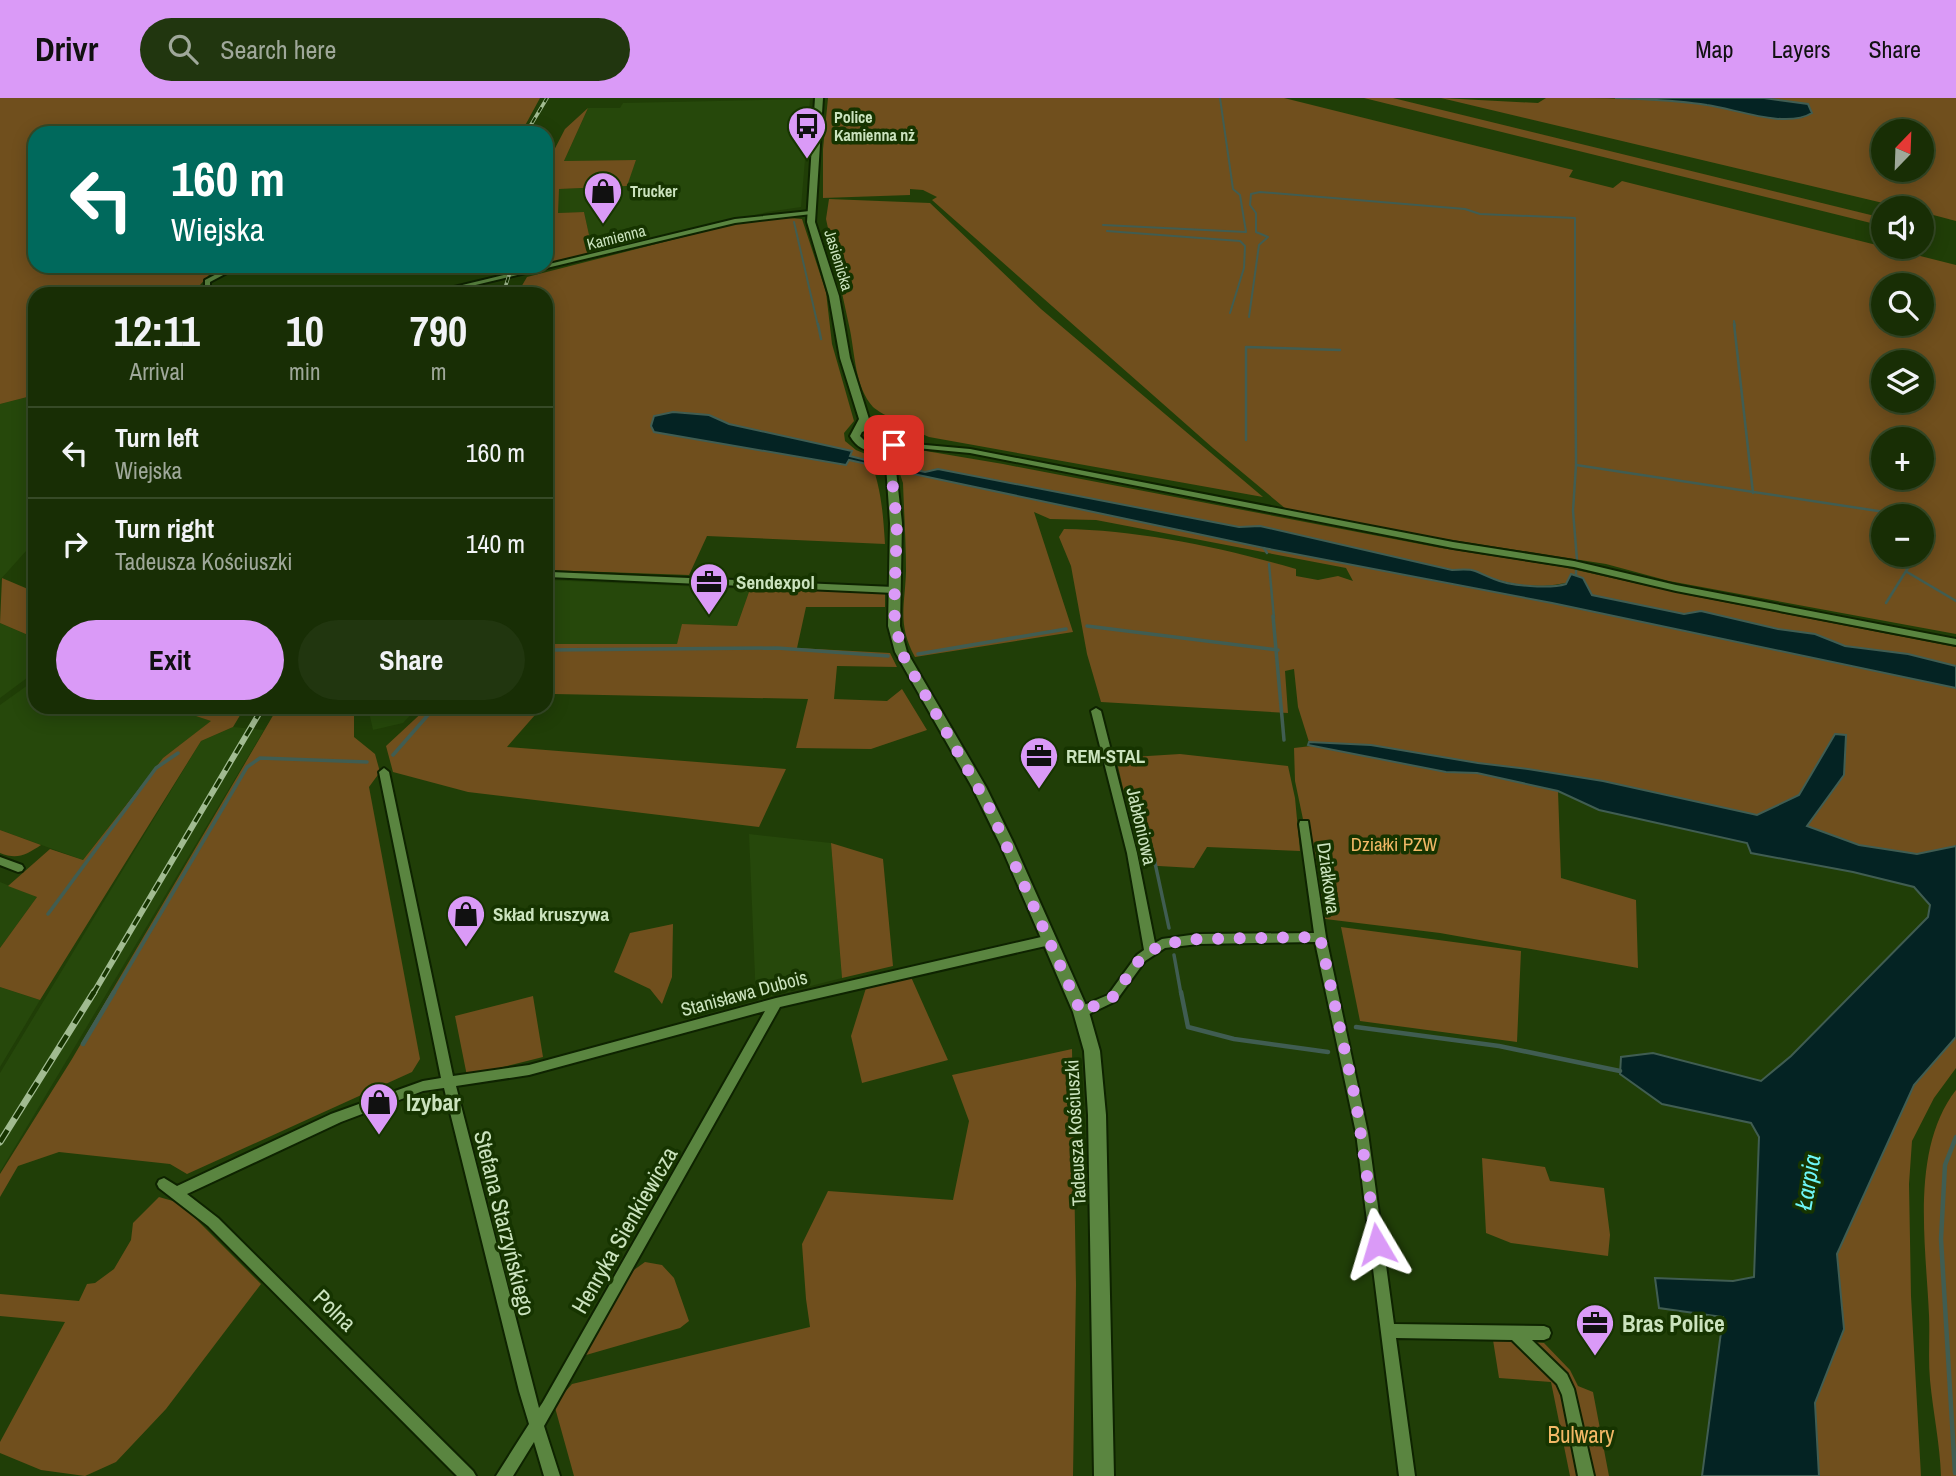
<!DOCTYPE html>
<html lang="en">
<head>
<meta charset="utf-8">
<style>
  :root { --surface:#182e05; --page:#21360f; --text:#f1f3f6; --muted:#9fa89a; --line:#364a27; --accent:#da9af7 }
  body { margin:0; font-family:"Archivo Narrow",sans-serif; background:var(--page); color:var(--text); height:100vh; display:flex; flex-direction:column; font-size:26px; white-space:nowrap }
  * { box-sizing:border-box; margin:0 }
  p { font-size:23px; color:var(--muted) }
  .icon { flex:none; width:38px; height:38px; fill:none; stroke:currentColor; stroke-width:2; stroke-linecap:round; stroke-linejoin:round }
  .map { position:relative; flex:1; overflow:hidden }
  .side { position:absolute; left:28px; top:189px; width:525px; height:427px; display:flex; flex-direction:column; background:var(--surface); border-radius:21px; box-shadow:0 4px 18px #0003,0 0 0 2px var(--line) }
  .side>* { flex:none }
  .top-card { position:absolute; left:28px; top:28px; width:525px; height:147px; border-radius:21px; box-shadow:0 4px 18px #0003,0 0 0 2px var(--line); background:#00695c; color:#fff; overflow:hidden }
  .needle { width:46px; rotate:23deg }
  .fabs { position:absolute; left:1871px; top:21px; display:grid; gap:14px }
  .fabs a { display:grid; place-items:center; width:63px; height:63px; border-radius:50%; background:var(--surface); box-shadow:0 4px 18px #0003,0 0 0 2px var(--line); font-size:35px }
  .pin { position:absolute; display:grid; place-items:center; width:60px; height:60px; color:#fff; margin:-30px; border-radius:14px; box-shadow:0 4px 10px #0006 }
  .me { position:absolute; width:77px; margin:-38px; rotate:353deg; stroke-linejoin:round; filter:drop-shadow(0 0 5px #0008) }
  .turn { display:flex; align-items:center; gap:24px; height:147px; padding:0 28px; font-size:32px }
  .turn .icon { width:91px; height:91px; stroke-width:2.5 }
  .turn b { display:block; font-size:49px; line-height:60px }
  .eta { display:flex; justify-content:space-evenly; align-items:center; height:119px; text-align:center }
  .eta b { font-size:42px; font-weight:800; line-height:49px }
  .cta { display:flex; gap:14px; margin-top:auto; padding:14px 28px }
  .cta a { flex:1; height:80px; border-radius:42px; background:var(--accent); color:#111; font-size:28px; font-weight:800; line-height:80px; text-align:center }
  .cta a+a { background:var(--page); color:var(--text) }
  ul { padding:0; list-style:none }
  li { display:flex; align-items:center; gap:21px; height:91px; padding:0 28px; border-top:2px solid var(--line) }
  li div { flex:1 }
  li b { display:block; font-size:26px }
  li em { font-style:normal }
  header { display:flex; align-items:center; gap:42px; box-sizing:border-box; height:98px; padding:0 35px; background:var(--accent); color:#111 }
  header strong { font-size:33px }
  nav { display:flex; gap:38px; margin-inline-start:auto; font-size:24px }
  .search { width:490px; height:63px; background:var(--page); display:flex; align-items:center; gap:18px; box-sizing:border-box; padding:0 24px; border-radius:38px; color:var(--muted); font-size:26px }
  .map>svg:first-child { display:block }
  .built { fill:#26480b }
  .green { fill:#704f1d; fill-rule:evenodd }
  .water { fill:#042323; stroke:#405d52; stroke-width:2 }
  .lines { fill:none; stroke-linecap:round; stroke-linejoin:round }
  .stream-far3 { stroke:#405d52; stroke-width:2 }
  .stream-far2 { stroke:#405d52; stroke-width:2.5 }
  .stream-far1 { stroke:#405d52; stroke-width:3.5 }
  .stream { stroke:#405d52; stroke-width:4.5 }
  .street-casing { stroke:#0e2300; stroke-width:4 }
  .secondary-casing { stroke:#0e2300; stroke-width:4 }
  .street { fill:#5a8540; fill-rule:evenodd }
  .secondary { fill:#5a8540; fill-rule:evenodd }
  .rail-far2-casing { stroke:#a1bb91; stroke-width:3.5 }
  .rail-far1-casing { stroke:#a1bb91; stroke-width:6 }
  .rail-casing { stroke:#a1bb91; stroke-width:7 }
  .rail-far2 { stroke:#163400; stroke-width:2; stroke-dasharray:6; stroke-linecap:butt }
  .rail-far1 { stroke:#163400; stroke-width:3.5; stroke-dasharray:10; stroke-linecap:butt }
  .rail { stroke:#163400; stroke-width:4.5; stroke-dasharray:14; stroke-linecap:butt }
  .route { stroke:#da9af7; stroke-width:12; stroke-dasharray:0 21.6 }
  .labels { text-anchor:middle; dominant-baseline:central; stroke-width:7; stroke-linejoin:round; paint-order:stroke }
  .far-poi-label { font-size:16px; font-weight:bold; fill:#cbe3be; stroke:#163400; text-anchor:start }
  .far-street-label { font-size:16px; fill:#cbe3be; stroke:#163400 }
  .poi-label { font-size:19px; font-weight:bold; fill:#cbe3be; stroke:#163400; text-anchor:start }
  .street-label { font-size:19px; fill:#cbe3be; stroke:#163400 }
  .park-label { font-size:19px; fill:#f2b866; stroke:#163400 }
  .near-poi-label { font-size:23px; font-weight:bold; fill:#cbe3be; stroke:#163400; text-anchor:start }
  .near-street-label { font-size:23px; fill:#cbe3be; stroke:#163400 }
  .near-park-label { font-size:23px; fill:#f2b866; stroke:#163400 }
  .near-water-label { font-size:24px; font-style:italic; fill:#6ef8f7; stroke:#163400 }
</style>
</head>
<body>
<header>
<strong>Drivr</strong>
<div class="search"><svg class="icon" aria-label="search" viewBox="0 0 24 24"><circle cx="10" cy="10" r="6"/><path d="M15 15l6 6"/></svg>Search here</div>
<nav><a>Map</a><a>Layers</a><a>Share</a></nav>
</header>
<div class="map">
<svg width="1956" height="1378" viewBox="0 0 1956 1378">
  <rect width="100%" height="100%" fill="#203e07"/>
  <path class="built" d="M810,1L801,109L767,114L593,155L584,114L558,115V91L626,88L636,62L564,63L588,10H620L623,5Z
    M35,297V443L0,482V306Z
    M546,482L750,491L737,528L683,526L677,546H546Z
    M0,525L35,540V574L0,600Z
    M35,582V609H169L212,623L163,660L83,762L0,732V607Z
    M368,609H418L403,625L373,632Z
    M233,629L264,632L0,1074V975L201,643Z
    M749,736L831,745L842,880L756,902Z
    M0,784L37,799L0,850Z
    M0,889L40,902L0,969Z"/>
  <path class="green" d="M0,0H540L521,35H35V168H217L200,187L209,196H35V297L0,306Z
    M828,0H1284L1573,72L1569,79L1613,90L1622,83L1956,167V536L1669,483L1606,466L1439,440L1286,411L1213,350L932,102L937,99L923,92L910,91V97L823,100V51ZM1922,187V226H1883V187ZM1883,264H1922V303H1883ZM1883,341H1922V380H1883ZM1883,418H1922V457H1883Z
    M1364,0H1393L1883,120V128Z
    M1441,0L1538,5L1546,0C1600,0 1654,0 1708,7C1740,11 1770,21 1803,20L1808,6L1765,0H1956V123L1922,114V110H1904ZM1883,33H1922V72H1883Z
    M588,10L564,63L636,62L627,88L559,91L558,115L584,114L593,155L546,167V63L549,62L565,31Z
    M829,101L930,105L1041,211L1263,399L929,339C919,335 879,315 873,309C855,289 855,257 850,232C842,195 834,158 826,121Z
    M777,119L802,121L826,194L832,246L854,323L844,335L845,343L856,352L868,357C881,386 883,414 885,446L707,438L689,477L546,472V196H517L527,179L746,123Z
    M908,350L1003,366L1441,450L1563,469L1693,498L1956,549V568L1908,556L1845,548L1815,536L1778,531L1701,513L1684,516L1592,497L1583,480C1555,490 1527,490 1498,482C1474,477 1481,469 1452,472L1260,428L1239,429L938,371L925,374L898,368L899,356Z
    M899,373L1264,450L1552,505L1956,590V748L1917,756L1859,747L1806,728L1844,677L1835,636L1799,697L1758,717L1603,683L1528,671L1478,665L1371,647L1309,644L1298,609L1294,571L1285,573L1288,615L1101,604L1087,556L1071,468L1059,439L1064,431C1139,432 1224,450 1296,471V478L1318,482L1338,478L1353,483L1346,470L1096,422L1050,421L1034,414L1073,534L915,559C897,526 905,508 906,473C906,444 904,415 903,385Z
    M2,480L35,494V540L0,525Z
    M750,491L885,495V509H806L797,550L890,555L897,569L837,568L834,601L887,603L902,591L927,632L871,651L796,650L808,601L554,596L546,604V546H677L682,526L737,528Z
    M169,609H245L233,629L201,643L40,902L0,889V850L37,799L8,788L50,751L83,762L163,660L211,623Z
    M278,609H354V639L375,656L380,674L369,689L420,961L412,974L187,1076L170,1066L59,1054L18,1068L0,1099V1076L72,961Z
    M428,609H542L507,649L786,671L759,729L468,694L393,674L386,648Z
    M1311,648L1446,674L1477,675L1558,693L1561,780L1636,802L1638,870L1440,835L1317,820L1304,726L1295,683L1294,650Z
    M1180,656L1288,668L1295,700L1300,753L1207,749L1194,770L1141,767L1116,660Z
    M0,732L41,747C26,757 17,762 0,755Z
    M831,745L883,761L893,868L842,880Z
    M673,826L672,879L662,906L650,891L614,874L630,835Z
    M1341,829L1521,853L1517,944L1360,923Z
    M911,879L948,962L862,985L851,938L866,890Z
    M533,898L543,959L467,978L455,918Z
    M1956,939V970L1934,1000L1912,1043L1909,1086L1911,1198L1921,1378H1819L1815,1305L1844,1231L1837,1156L1914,987Z
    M1072,951L1076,1187L1073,1378H574L554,1306L572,1286L810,1229L806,1201L802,1146L828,1093L953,1102L969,1023L952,977Z
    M1956,992V1378H1941C1940,1346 1933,1314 1930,1282C1928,1260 1930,1238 1929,1217C1926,1147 1910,1051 1956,992Z
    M1482,1060L1545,1069L1550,1083L1604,1090L1610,1137L1608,1158L1511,1145L1486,1135Z
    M159,1099L180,1105L261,1186L166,1311L116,1364L85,1378L41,1372L0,1355V1344L65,1224L0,1218V1196L79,1203L87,1186L95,1185L114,1171L131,1142L133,1125Z
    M645,1164L662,1167L674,1180L689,1223L680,1230L586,1257L587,1249L631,1174Z
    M1493,1242L1544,1245L1570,1272L1578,1288L1593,1294L1609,1378H1570L1551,1284L1499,1280Z"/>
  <path class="water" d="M1615,0H1764L1808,6L1812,15C1786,31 1736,11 1707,7C1676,2 1646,1 1615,0Z
    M673,314L709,317L729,326L852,353L850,358L870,363L871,367L849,362L846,367L654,334L651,328L654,318Z
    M898,368L925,374L938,371L1239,429L1260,428L1452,472C1476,470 1473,473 1494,481C1510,488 1550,491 1566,486L1571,476L1583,480L1592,497L1684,516L1701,513L1778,531L1815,536L1845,548L1908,556L1956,568V590L1552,505L1264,450L899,373Z
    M1835,636L1846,637L1844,677L1807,728L1859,747L1917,756L1956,748V939L1914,987L1837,1156L1844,1231L1815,1305L1819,1378H1702L1723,1219L1659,1210L1655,1180L1733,1183L1754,1179L1759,1039L1751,1025L1662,1006L1620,976L1621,959L1653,955L1761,983L1791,958L1928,819L1930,807L1914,789L1853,774L1751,755L1747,745L1599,712L1558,693L1477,675L1446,674L1308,647L1309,644L1371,647L1478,665L1528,671L1603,683L1757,717L1799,697Z"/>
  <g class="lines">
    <path class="stream-far3" d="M794,124L818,228
      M1103,127L1246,134L1240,97L1233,91L1220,0
      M1107,133L1240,143L1245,148L1244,170L1230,215
      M1249,219L1259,147L1268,139L1256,134V115L1250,107L1251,96L1260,94L1465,111L1480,116L1575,120V228
      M1734,223L1735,228"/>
    <path class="stream-far2" d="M818,226L821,241
      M1575,226L1576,367L1573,413L1577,462
      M1734,226L1753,395
      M1246,342V249L1340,252
      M1576,367L1911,418
      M1264,450L1267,455
      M1269,466L1274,520
      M1576,473V477
      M1907,474L1956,503
      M1886,505L1916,457"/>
    <path class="stream-far1" d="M1273,518L1284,642
      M1087,528L1278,552
      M546,552L777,550L888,558
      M918,556L1066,531
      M393,657L435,609
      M1141,720L1152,751L1169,830
      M48,816L156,670L178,655
      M1174,857L1181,896
      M113,896L247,669L260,660L367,664"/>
    <path class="stream" d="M1181,894L1188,929L1234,941L1328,954
      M1356,929L1499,948L1620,973
      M83,946L114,894
      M1955,1375L1941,1141L1945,1067L1956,1039"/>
    <g class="street-casing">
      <path id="street" d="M810,113L812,114V116L735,125L438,196H425L735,121Z
        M232,168H240L210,184V189L218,196H210L205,191V182Z
        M892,344L970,351L1453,444L1574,463L1676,487L1956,541V547L1676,493L1574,469L1453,450L970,355L895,348L891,346Z
        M551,474L894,489L899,492L894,495L548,479L547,477Z
        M1096,610L1101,613L1137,755L1155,845L1162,841L1198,836L1314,835L1299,726L1300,723H1308L1326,839L1368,1035L1394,1226L1544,1228L1549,1230L1551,1235L1549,1240L1544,1242H1532L1567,1276L1574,1291L1594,1378H1578L1562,1297L1557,1286L1512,1242L1396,1240L1415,1378H1399L1356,1035L1315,844L1198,846L1165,850L1145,863L1116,903L1085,918L1081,919L1077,918L1075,914L1077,910L1108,897L1137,857L1144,852L1127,755L1091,613Z
        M384,670L389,674L453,978L529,967L776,900L1050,837L1054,839L1056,842L1054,845L1050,847L780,909L544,1328L560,1378H544L534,1344L513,1378H496L529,1326L519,1293L444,990L423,993L341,1024L187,1096L218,1120L473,1373L476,1378H457L208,1128L159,1090L157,1086L159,1082L164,1080L177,1088L331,1016L423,983L441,980L379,674ZM765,913L543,1304L539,1310L456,988L529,977Z
        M0,759L22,767L24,770L22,773L18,774L0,767Z"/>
    </g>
    <g class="secondary-casing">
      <path id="secondary" d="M815,0H823L815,124L839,198L850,260L869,321L868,324C883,319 896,323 906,335L905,341L894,355L902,425L900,528L907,554L986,689L1014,746L1089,914L1100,953L1106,1017L1114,1378H1094L1088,1017L1084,953L1073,914L1000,746L972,689L895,554L888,528L890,425L885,353C869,355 858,352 850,338L859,321L840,260L829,198L807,124ZM877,328L890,330L896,336L895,340L881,347L867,345L860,338L862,334Z"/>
    </g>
    <use href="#street" class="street"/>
    <use href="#secondary" class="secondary"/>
    <g class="rail-far2-casing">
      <path id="rail-far2" d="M526,35L547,0
        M503,196L512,168"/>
    </g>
    <g class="rail-far1-casing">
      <path id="rail-far1" d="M93,896L263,609"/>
    </g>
    <g class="rail-casing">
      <path id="rail" d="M0,1044L94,894"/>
    </g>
    <use href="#rail-far2" class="rail-far2"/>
    <use href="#rail-far1" class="rail-far1"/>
    <use href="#rail" class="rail"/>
  </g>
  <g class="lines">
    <path class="route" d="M894,347L889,355L897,425L894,514L901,554L989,709L1081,914L1112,900L1141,860L1162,846L1198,841L1320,839L1356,1004L1377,1146"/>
  </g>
  <defs>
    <g id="bus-pin" transform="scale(2.0125)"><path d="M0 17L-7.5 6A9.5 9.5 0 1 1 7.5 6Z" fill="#da9af7" stroke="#163400"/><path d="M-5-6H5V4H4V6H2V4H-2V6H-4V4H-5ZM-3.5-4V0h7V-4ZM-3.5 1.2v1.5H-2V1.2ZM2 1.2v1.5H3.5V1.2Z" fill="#111"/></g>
    <g id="shop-pin" transform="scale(2.0125)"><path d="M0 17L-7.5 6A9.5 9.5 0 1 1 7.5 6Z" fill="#da9af7" stroke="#163400"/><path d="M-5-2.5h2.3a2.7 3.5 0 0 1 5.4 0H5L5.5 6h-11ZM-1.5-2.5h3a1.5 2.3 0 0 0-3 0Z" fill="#111"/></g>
    <g id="office-pin" transform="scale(2.0125)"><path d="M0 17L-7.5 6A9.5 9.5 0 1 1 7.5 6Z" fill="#da9af7" stroke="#163400"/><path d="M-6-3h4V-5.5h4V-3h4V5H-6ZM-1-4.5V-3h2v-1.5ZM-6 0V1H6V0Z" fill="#111"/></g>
  </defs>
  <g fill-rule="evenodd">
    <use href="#bus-pin" x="807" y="28"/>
    <use href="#shop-pin" x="603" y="93"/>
    <use href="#office-pin" x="709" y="484"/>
    <use href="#office-pin" x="1039" y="658"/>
    <use href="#shop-pin" x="466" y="816"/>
    <use href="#shop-pin" x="379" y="1004"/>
    <use href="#office-pin" x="1595" y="1225"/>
  </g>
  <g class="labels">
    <g class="far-poi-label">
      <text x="834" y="19">Police<tspan x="834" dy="18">Kamienna nż</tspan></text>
      <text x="630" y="93">Trucker</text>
    </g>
    <g class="far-street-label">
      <text transform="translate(616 139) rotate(-14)">Kamienna</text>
      <text transform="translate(839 162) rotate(73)">Jasienicka</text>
    </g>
    <g class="poi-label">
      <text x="736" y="484">Sendexpol</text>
      <text x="1066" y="658">REM-STAL</text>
      <text x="493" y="816">Skład kruszywa</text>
    </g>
    <g class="street-label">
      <text transform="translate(1142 728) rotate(77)">Jabłoniowa</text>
      <text transform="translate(1329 780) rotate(82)">Działkowa</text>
      <text transform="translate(744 895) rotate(-15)">Stanisława Dubois</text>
      <text transform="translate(1075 1035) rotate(-93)">Tadeusza Kościuszki</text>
    </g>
    <g class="park-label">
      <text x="1394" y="746">Działki PZW</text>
    </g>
    <g class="near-poi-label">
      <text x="406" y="1004">Izybar</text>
      <text x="1622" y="1225">Bras Police</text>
    </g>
    <g class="near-street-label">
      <text transform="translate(505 1125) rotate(76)">Stefana Starzyńskiego</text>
      <text transform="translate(624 1132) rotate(-60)">Henryka Sienkiewicza</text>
      <text transform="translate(335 1212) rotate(44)">Polna</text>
    </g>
    <g class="near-park-label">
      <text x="1581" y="1336">Bulwary</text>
    </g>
    <g class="near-water-label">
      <text transform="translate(1807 1084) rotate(-80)">Łarpia</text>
    </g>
  </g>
</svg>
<div class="fabs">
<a><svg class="needle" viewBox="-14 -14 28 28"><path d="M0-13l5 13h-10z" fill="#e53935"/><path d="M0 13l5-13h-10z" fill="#9fa89a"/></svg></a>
<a><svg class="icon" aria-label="sound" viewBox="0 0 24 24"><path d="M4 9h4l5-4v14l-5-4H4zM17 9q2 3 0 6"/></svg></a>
<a><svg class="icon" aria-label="search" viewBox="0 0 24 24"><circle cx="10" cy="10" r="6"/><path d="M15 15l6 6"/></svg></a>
<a><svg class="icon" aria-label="layers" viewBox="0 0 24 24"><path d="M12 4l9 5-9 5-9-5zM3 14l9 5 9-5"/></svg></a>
<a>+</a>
<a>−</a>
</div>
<div class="pin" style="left:894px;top:347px;background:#d93025"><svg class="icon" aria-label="arrive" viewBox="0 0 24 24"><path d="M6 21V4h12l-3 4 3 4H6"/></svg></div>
<svg class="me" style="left:1377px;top:1146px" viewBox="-20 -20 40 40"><path d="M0-17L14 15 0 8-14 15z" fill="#da9af7" stroke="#fff" stroke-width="4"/></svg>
<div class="top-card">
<div class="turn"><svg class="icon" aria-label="left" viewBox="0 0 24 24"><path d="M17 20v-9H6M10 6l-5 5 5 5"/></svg><div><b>160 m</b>Wiejska</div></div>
</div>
<section class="side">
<div class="eta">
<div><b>12:11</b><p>Arrival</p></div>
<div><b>10</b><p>min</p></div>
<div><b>790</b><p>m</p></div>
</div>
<ul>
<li><svg class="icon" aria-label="left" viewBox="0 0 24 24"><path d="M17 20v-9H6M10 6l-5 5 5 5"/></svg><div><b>Turn left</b><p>Wiejska</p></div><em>160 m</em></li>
<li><svg class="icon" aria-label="right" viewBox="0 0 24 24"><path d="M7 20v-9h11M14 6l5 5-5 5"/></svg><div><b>Turn right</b><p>Tadeusza Kościuszki</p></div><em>140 m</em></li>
</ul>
<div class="cta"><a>Exit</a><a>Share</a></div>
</section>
</div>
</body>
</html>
